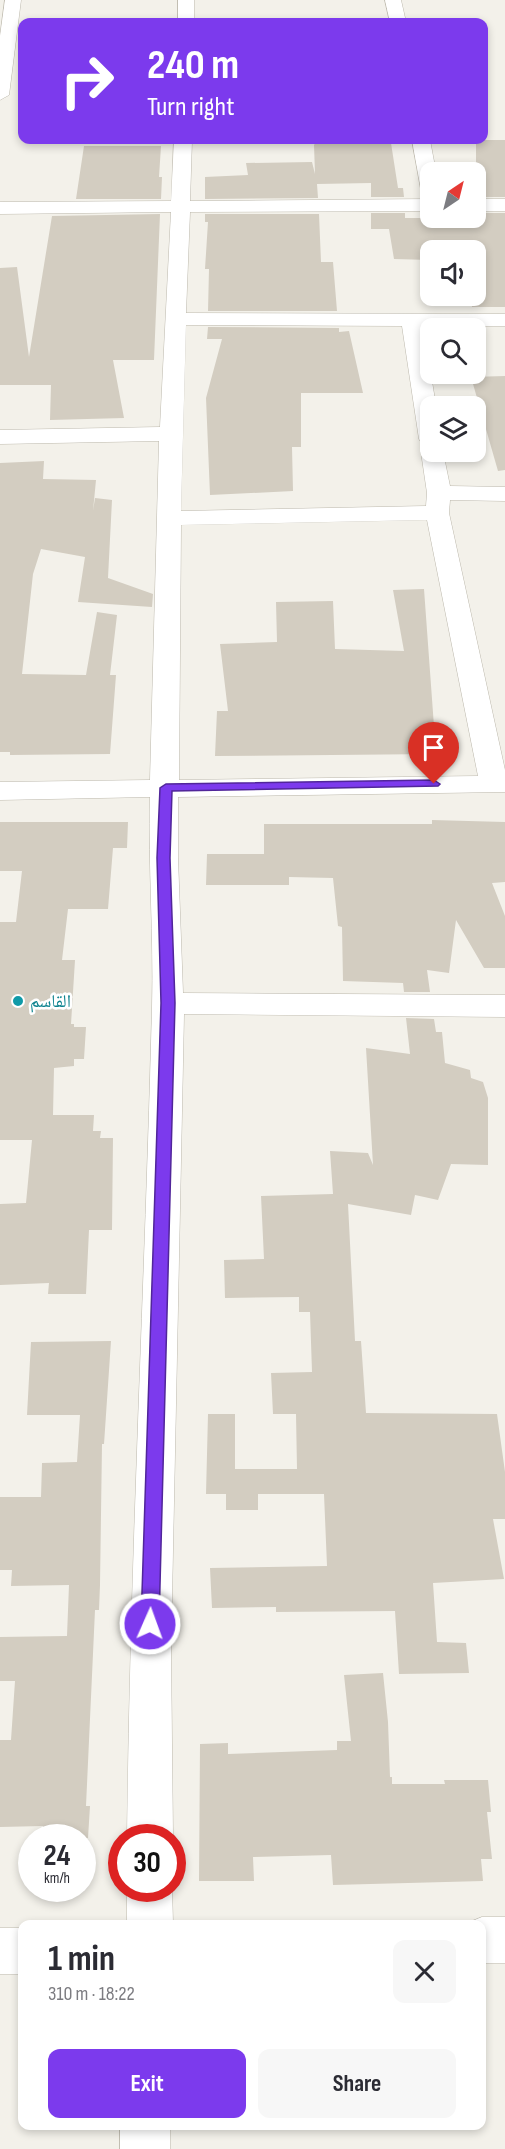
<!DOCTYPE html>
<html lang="en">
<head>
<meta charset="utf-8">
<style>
  :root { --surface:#fff; --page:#f7f7f7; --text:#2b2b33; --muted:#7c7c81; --accent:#7c3aed }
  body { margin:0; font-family:"Sofia Sans Condensed","Noto Naskh Arabic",sans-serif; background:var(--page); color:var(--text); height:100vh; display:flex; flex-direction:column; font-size:22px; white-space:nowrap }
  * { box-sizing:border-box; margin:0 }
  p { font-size:20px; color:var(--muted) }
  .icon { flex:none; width:33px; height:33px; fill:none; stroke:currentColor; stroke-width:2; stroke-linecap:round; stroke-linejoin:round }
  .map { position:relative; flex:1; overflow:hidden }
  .details { position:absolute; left:18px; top:1920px; width:468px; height:210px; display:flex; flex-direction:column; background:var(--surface); border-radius:12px; box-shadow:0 3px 9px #0003 }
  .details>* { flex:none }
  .guide { position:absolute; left:18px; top:18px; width:470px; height:126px; border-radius:12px; box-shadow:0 3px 9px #0003; background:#7c3aed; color:#fff; overflow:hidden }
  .needle { width:39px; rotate:35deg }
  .tools { position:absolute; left:420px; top:162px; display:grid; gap:12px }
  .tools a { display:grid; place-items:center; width:66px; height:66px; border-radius:12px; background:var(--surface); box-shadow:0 3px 9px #0003; font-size:30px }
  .speed { position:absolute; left:18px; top:1824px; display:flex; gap:12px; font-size:30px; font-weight:700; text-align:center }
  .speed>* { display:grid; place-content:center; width:78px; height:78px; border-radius:50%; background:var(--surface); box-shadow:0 3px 9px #0003; line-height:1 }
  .speed small { font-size:15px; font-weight:400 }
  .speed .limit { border:9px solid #d22; background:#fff; color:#111 }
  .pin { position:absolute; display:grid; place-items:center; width:51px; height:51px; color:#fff; margin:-62px -26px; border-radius:50% 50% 50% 0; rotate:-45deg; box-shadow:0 0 6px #0007 }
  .pin .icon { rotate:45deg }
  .me { position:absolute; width:66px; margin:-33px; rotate:2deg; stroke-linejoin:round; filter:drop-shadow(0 0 4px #0008) }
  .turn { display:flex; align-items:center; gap:21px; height:126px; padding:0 30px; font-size:27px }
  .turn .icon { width:78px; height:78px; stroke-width:2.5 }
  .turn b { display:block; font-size:42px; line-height:51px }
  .round { display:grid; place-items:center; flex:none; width:63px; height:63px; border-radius:12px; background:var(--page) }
  .summary { display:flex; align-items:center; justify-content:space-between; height:102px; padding:0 30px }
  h1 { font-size:36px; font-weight:700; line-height:45px }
  .button { display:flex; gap:12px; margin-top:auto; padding:12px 30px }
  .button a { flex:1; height:69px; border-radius:12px; background:var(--accent); color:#fff; font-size:24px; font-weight:700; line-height:69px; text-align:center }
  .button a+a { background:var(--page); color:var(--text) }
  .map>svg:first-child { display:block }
  .building { fill:#d3cdc1 }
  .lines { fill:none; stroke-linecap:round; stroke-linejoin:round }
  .minor-casing { stroke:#bdb9ad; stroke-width:1 }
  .minor { fill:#fff; fill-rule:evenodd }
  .route { fill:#7c3aed; stroke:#51269a; stroke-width:1.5 }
  .culture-dot { fill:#0f9aa8; stroke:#fff; stroke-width:2 }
  .labels { text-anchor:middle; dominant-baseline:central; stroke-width:5; stroke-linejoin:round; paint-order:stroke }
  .culture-label { font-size:18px; fill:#0d838f; stroke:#fff; text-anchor:start }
</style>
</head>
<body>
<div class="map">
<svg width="505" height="2149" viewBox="0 0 505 2149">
  <rect width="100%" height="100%" fill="#f3f1ea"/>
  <path class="building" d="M317,140L391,143L398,188H403L404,197H371V183L317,184L318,198L205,199V177L248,175L246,163L312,162L315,174L314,145Z
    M476,140H505V197H476Z
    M84,146H161L159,177H162L161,199H76Z
    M371,213H405V218H476V213H505V307H472L471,296H476V250H430V260L394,259L389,229H371Z
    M160,214L154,360H113L124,418L50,420L51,385H0V268L17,267L29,357L52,216Z
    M205,214H319L321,262H333L337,311H208L209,269H205L208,222H205Z
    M208,327L339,328V332L349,331L363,393H301V447H292L293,491L210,495L206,398L222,339H207Z
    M505,376V470L498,471L471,377Z
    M44,461L43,479L96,480L93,511L95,498L112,500L108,578L153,594L152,607L78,602L85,557L41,549L33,574L22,674L86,675L97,612L117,615L110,675H116L110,754L10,755V752H0V463Z
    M424,589L436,754L215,756L217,711H228L220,644L277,642L276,602L333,601L335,649L404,651L393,590Z
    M432,820L505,822V882L492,883L505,916V968H484L456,920L449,973L427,970L430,992H404L403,983L343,981L342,927L338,926L333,878L289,877V885H206L207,854H264V824H432Z
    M0,822H128L127,848H113L108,909H68L62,960H75L71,1024H74V1027H86L84,1059H74V1066L54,1068L53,1115H94L93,1131H101L100,1138H113L112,1230H89L86,1294H48L49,1283L0,1285V1204L26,1203L32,1140H0V922H16L22,871H0Z
    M406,1018L434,1019L436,1032H442L445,1063L470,1070L471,1078L483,1082L488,1098V1165L451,1164L438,1200L415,1195L411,1215L348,1204L355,1341H361L366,1413L497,1414L505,1472V1519H493L504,1579L433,1583L437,1642L466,1643L469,1673L399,1674L395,1611L276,1612V1607L212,1608L210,1568L327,1566L324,1494H258V1510H226V1494H206L208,1414H235V1469H297L296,1414H273L271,1373L312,1372L310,1312H299V1297L225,1298L224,1260L264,1259L261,1196L333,1194L330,1151L368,1153L373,1165L366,1048L410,1054Z
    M111,1341L104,1444H102L100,1585L99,1610H95L86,1806H90L88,1838H42L43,1826L0,1827V1740H11L15,1681H0V1637L67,1636L69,1585L11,1586L12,1570H0V1497H41L42,1463L77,1462L80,1415H27L31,1342Z
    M383,1673L388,1722L390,1777H392V1784H445L444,1780H488L491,1812H487L492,1859H481L483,1881L333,1885L331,1855L253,1857L254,1881H199L200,1744L228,1743V1754L337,1750V1741H351L344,1675Z"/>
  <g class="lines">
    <g class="minor-casing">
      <path id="minor" d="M5,0H21L9,95L0,100V36Z
        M178,0H194V22H178Z
        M385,0H401L406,22H390Z
        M174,140H192L190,201L430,199V211L190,212L186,313L505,314V326H423L436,406H430V452H443L450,486L505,487V501L450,500L449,513L505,770V792L178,797V858L183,993L505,995V1017L184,1014L171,1648L173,1838H127C130,1560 145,1284 152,1007C154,937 148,867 150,797L0,800V782L150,780L159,441L0,444V430L160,427L171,212L0,214V202L171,201ZM186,325L402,326L419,439L422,444L430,446L421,452L427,493L426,506L181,511ZM427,520L478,776L179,780L181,525Z
        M412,140H430L436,172H430V195L423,194L421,190Z
        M476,199H505V211H476Z
        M172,1887L173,1924H127V1888Z
        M482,1917H505V1963H482V1924H465Z
        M0,1928H22V1974H0Z
        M120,2126H170V2149H120Z"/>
    </g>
    <use href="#minor" class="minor"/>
  </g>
  <path class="route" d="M434,780L440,784L438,786L172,791L170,858L175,1003L159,1624L156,1629L150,1631L144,1629L141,1624L161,1003L157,858L160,788L166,784Z"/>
  <circle class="culture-dot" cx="18" cy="1001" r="6"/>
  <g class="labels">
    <g class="culture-label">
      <text x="30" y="1001">القاسم</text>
    </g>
  </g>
</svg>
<div class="tools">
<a><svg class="needle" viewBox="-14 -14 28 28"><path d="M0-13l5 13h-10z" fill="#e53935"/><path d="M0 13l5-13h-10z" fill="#7c7c81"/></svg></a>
<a><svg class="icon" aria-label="sound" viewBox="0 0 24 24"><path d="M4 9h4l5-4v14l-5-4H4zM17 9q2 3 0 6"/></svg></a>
<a><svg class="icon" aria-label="search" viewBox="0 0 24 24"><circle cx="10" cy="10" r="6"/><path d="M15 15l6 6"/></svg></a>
<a><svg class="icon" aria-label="layers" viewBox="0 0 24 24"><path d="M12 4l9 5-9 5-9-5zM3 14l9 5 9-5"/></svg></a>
</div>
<div class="speed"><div>24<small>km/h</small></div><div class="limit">30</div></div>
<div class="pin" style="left:434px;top:784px;background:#d93025"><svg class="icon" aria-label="arrive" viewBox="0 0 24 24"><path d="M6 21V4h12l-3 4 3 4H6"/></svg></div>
<svg class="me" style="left:150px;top:1624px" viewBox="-20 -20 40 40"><circle r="17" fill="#7c3aed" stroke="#fff" stroke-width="3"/><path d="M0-11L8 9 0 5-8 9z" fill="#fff"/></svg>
<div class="guide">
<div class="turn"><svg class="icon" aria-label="right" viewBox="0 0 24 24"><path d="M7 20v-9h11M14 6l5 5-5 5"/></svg><div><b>240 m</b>Turn right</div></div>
</div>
<section class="details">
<div class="summary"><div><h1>1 min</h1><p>310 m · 18:22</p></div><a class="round"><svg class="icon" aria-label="close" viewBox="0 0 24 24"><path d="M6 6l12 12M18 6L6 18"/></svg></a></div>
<div class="button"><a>Exit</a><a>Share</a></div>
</section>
</div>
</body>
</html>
